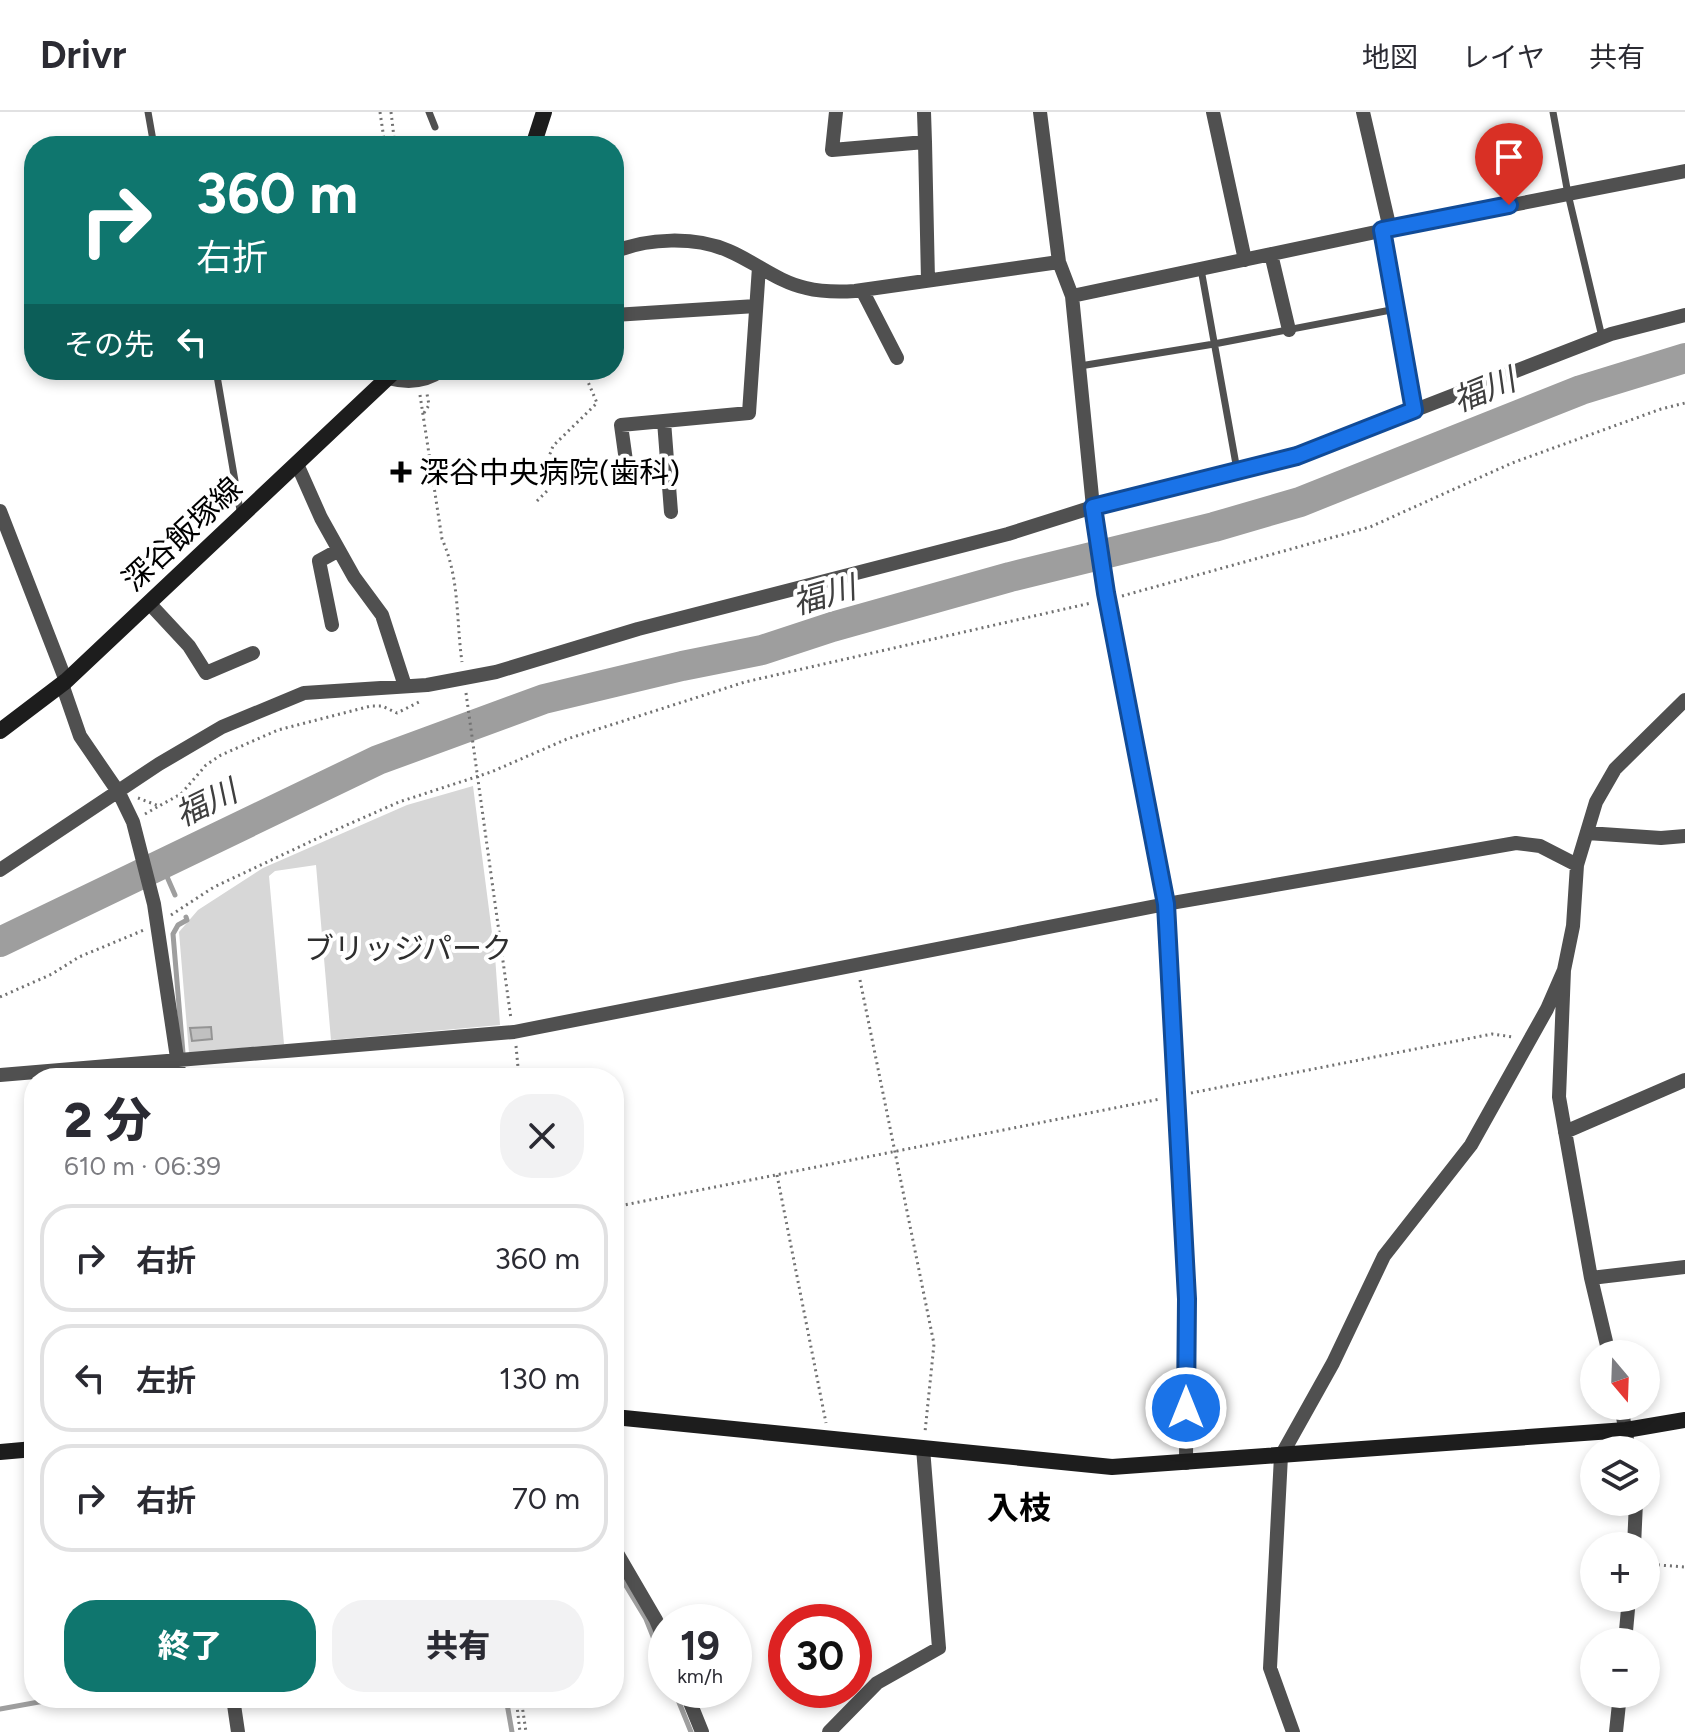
<!DOCTYPE html>
<html lang="ja">
<head>
<meta charset="utf-8">
<style>
  :root { --surface:#fff; --page:#f2f2f3; --text:#2b2b33; --muted:#7c7c81; --line:#e1e1e2; --accent:#0f766e }
  body { margin:0; font-family:Figtree,"Noto Sans JP",sans-serif; background:var(--page); color:var(--text); height:100vh; display:flex; flex-direction:column; font-size:30px; white-space:nowrap }
  * { box-sizing:border-box; margin:0 }
  p { font-size:26px; color:var(--muted) }
  .icon { flex:none; width:44px; height:44px; fill:none; stroke:currentColor; stroke-width:2; stroke-linecap:round; stroke-linejoin:round }
  .map { position:relative; flex:1; overflow:hidden }
  .sheet { position:absolute; left:24px; top:956px; width:600px; height:640px; display:flex; flex-direction:column; background:var(--surface); border-radius:32px; box-shadow:0 4px 12px #0003 }
  .sheet>* { flex:none }
  .top-card { position:absolute; left:24px; top:24px; width:600px; height:244px; border-radius:32px; box-shadow:0 4px 12px #0003; background:#0f766e; color:#fff; overflow:hidden }
  .needle { width:52px; rotate:161deg }
  .tools { position:absolute; left:1580px; top:1228px; display:grid; gap:16px }
  .tools a { display:grid; place-items:center; width:80px; height:80px; border-radius:50%; background:var(--surface); box-shadow:0 4px 12px #0003; font-size:40px }
  .speed { position:absolute; left:648px; top:1492px; display:flex; gap:16px; font-size:40px; font-weight:700; text-align:center }
  .speed>* { display:grid; place-content:center; width:104px; height:104px; border-radius:50%; background:var(--surface); box-shadow:0 4px 12px #0003; line-height:1 }
  .speed small { font-size:20px; font-weight:400 }
  .speed .limit { border:12px solid #d22; background:#fff; color:#111 }
  .pin { position:absolute; display:grid; place-items:center; width:68px; height:68px; color:#fff; margin:-82px -34px; border-radius:50% 50% 50% 0; rotate:-45deg; box-shadow:0 0 8px #0007 }
  .pin .icon { rotate:45deg }
  .me { position:absolute; width:88px; margin:-44px; rotate:0deg; stroke-linejoin:round; filter:drop-shadow(0 0 6px #0008) }
  .turn { display:flex; align-items:center; gap:28px; height:168px; padding:0 40px; font-size:36px }
  .turn .icon { width:104px; height:104px; stroke-width:2.5 }
  .turn b { display:block; font-size:56px; line-height:68px }
  .then { display:flex; align-items:center; height:76px; padding:0 40px; background:#0003; gap:16px; font-size:30px }
  .round { display:grid; place-items:center; flex:none; width:84px; height:84px; border-radius:32px; background:var(--page) }
  .summary { display:flex; align-items:center; justify-content:space-between; height:136px; padding:0 40px }
  h1 { font-size:48px; font-weight:800; line-height:60px }
  .primary-button { display:flex; gap:16px; margin-top:auto; padding:16px 40px }
  .primary-button a { flex:1; height:92px; border-radius:32px; background:var(--accent); color:#fff; font-size:32px; font-weight:800; line-height:92px; text-align:center }
  .primary-button a+a { background:var(--page); color:var(--text) }
  ul { padding:0; list-style:none }
  li { display:flex; align-items:center; gap:24px; height:108px; margin:0 16px 12px; padding:0 24px; border:4px solid var(--line); border-radius:32px }
  li div { flex:1 }
  li b { display:block; font-size:30px }
  li em { font-style:normal }
  header { display:flex; align-items:center; gap:48px; box-sizing:border-box; height:112px; padding:0 40px; background:var(--surface); border-bottom:2px solid var(--line) }
  header strong { font-size:38px }
  nav { display:flex; gap:44px; margin-inline-start:auto; font-size:28px }
  .map>svg:first-child { display:block }
  .green { fill:#d7d7d7 }
  .lines { fill:none; stroke-linecap:round; stroke-linejoin:round }
  .stream { stroke:#9e9e9e; stroke-width:5 }
  .river { stroke:#9e9e9e; stroke-width:30 }
  .building { fill:#c0c0c0; stroke:#949494; stroke-width:2 }
  .path { stroke:#727272; stroke-width:3; stroke-dasharray:2 4; stroke-linecap:butt }
  .lane { stroke:#505050; stroke-width:7 }
  .street { stroke:#505050; stroke-width:14 }
  .secondary { stroke:#1d1d1d; stroke-width:16 }
  .route-casing { stroke:#114b97; stroke-width:20 }
  .route { stroke:#1a73e8; stroke-width:14 }
  .poi-dot { fill:#000; stroke:#fff; stroke-width:3 }
  .labels { text-anchor:middle; dominant-baseline:central; stroke-width:8; stroke-linejoin:round; paint-order:stroke }
  .poi-label { font-size:30px; fill:#000; stroke:#fff; text-anchor:start }
  .street-label { font-size:30px; fill:#000; stroke:#fff }
  .park-label { font-size:30px; fill:#2e2e2e; stroke:#fff }
  .water-label { font-size:32px; font-style:italic; fill:#3f3f3f; stroke:#fff }
  .neighbourhood-label { font-size:32px; font-weight:bold; fill:#000; stroke:#fff }
</style>
</head>
<body>
<header>
<strong>Drivr</strong>
<nav><a>地図</a><a>レイヤ</a><a>共有</a></nav>
</header>
<div class="map">
<svg width="1685" height="1620" viewBox="0 0 1685 1620">
  <rect width="100%" height="100%" fill="#fff"/>
  <path class="green" d="M473,674L495,844L500,913L331,928L316,753L275,759L269,764L284,932L189,941L179,820L198,798L263,756L407,693Z"/>
  <g class="lines">
    <path class="stream" d="M161,751L175,783
      M183,941L173,822L178,813L187,808L186,805
      M614,1454L646,1507L666,1557
      M674,1578L691,1620
      M506,1586L512,1620
      M0,1597L61,1586"/>
    <path class="river" d="M0,830L378,648L544,587L682,554L762,538L832,515L1010,465L1214,415L1300,390L1581,278L1685,246"/>
  </g>
  <path class="building" d="M211,915L212,927L192,929L190,916Z"/>
  <g class="lines">
    <path class="path" d="M380,0L385,34
      M391,0L395,34
      M420,283L442,427C460,467 456,508 462,550
      M424,301L429,293L427,282
      M537,389L552,374L547,350L553,334L597,291L583,258
      M1122,484L1370,415L1512,351L1661,297L1685,291
      M466,581L511,907
      M138,686L159,694L181,682L206,653L221,643L278,618L371,594H382L397,601L421,589
      M145,702L159,694
      M171,803L214,775L331,720L399,690L491,660L567,627L745,570L1091,491
      M860,868L934,1232L925,1320
      M0,885L52,862L79,845L144,818
      M516,934L519,966
      M1191,981L1492,922L1513,925
      M777,1063L826,1311
      M614,1095L1160,987
      M1646,1452L1685,1455
      M516,1586L520,1620
      M521,1586L526,1620"/>
    <path class="lane" d="M148,0L154,34
      M429,0L435,15
      M1553,0L1568,82L1602,225
      M1382,119L1414,298
      M1201,157L1237,358
      M1080,254L1214,232L1396,197
      M216,258L241,404"/>
    <path class="street" d="M836,0L832,38L925,30L924,0
      M1040,0L1059,150L1072,184L1093,395L1106,481L1166,792L1187,1187L1186,1351
      M1213,0L1245,148
      M1363,0L1390,117
      M925,30L928,168
      M614,140C647,126 695,124 729,139C755,150 778,170 806,176C822,180 839,180 855,179L1059,150
      M1271,142L1289,218
      M862,178L897,246
      M1072,184L1390,117L1685,59
      M614,203L756,194
      M388,266C407,271 426,270 442,258
      M664,309L671,400
      M626,349L621,313L749,301L759,155
      M297,352L321,406L354,465L382,503L405,574
      M0,399L66,569
      M149,491L189,534L206,561L253,541
      M332,513L319,449L339,438
      M62,572L80,624L119,681L133,710L154,792L180,966
      M1587,721L1661,726L1685,724
      M0,758L159,652L222,615L304,581L427,573L496,560L638,517L1008,422L1093,395L1297,344L1611,222L1685,203
      M0,963L514,920L1166,792L1516,731L1540,734L1577,753
      M1565,1020L1685,968
      M1591,1166L1685,1155
      M1609,1242L1591,1166L1559,985L1564,858L1573,814L1577,753L1596,690L1615,657L1685,588
      M1621,1294L1629,1338
      M1634,1434L1636,1390
      M614,1436L656,1508L666,1532
      M1625,1530L1629,1486
      M685,1578L702,1620
      M233,1586L238,1620
      M829,1620L877,1571L939,1536L923,1336
      M1293,1620L1270,1556L1281,1344L1333,1251L1384,1144L1471,1033L1547,897L1564,858
      M1616,1620L1620,1582"/>
    <path class="secondary" d="M533,34L544,0
      M0,619L66,569L396,258
      M614,1305L1112,1355L1626,1318L1685,1308
      M0,1340L34,1337"/>
  </g>
  <g class="lines">
    <g class="route-casing">
      <path id="route" d="M1186,1296L1187,1187L1166,792L1106,481L1093,395L1297,344L1414,298L1382,118L1509,93"/>
    </g>
    <use href="#route" class="route"/>
  </g>
  <path class="poi-dot" d="M397 348h8v8h8v8h-8v8h-8v-8h-8v-8h8z"/>
  <g class="labels">
    <g class="poi-label">
      <text x="419" y="360">深谷中央病院(歯科)</text>
    </g>
    <g class="street-label">
      <text transform="translate(182 422) rotate(-43)">深谷飯塚線</text>
    </g>
    <g class="park-label">
      <text x="408" y="836">ブリッジパーク</text>
    </g>
    <g class="water-label">
      <text transform="translate(1484 278) rotate(-22)">福川</text>
      <text transform="translate(824 483) rotate(-16)">福川</text>
      <text transform="translate(206 691) rotate(-26)">福川</text>
    </g>
    <g class="neighbourhood-label">
      <text x="1019" y="1396">入枝</text>
    </g>
  </g>
</svg>
<div class="tools">
<a><svg class="needle" viewBox="-14 -14 28 28"><path d="M0-13l5 13h-10z" fill="#e53935"/><path d="M0 13l5-13h-10z" fill="#7c7c81"/></svg></a>
<a><svg class="icon" aria-label="layers" viewBox="0 0 24 24"><path d="M12 4l9 5-9 5-9-5zM3 14l9 5 9-5"/></svg></a>
<a>+</a>
<a>−</a>
</div>
<div class="speed"><div>19<small>km/h</small></div><div class="limit">30</div></div>
<div class="pin" style="left:1509px;top:93px;background:#d93025"><svg class="icon" aria-label="arrive" viewBox="0 0 24 24"><path d="M6 21V4h12l-3 4 3 4H6"/></svg></div>
<svg class="me" style="left:1186px;top:1296px" viewBox="-20 -20 40 40"><circle r="17" fill="#1a73e8" stroke="#fff" stroke-width="3"/><path d="M0-11L8 9 0 5-8 9z" fill="#fff"/></svg>
<div class="top-card">
<div class="turn"><svg class="icon" aria-label="right" viewBox="0 0 24 24"><path d="M7 20v-9h11M14 6l5 5-5 5"/></svg><div><b>360 m</b>右折</div></div>
<div class="then">その先<svg class="icon" aria-label="left" viewBox="0 0 24 24"><path d="M17 20v-9H6M10 6l-5 5 5 5"/></svg></div>
</div>
<section class="sheet">
<div class="summary"><div><h1>2 分</h1><p>610 m · 06:39</p></div><a class="round"><svg class="icon" aria-label="close" viewBox="0 0 24 24"><path d="M6 6l12 12M18 6L6 18"/></svg></a></div>
<ul>
<li><svg class="icon" aria-label="right" viewBox="0 0 24 24"><path d="M7 20v-9h11M14 6l5 5-5 5"/></svg><div><b>右折</b></div><em>360 m</em></li>
<li><svg class="icon" aria-label="left" viewBox="0 0 24 24"><path d="M17 20v-9H6M10 6l-5 5 5 5"/></svg><div><b>左折</b></div><em>130 m</em></li>
<li><svg class="icon" aria-label="right" viewBox="0 0 24 24"><path d="M7 20v-9h11M14 6l5 5-5 5"/></svg><div><b>右折</b></div><em>70 m</em></li>
</ul>
<div class="primary-button"><a>終了</a><a>共有</a></div>
</section>
</div>
</body>
</html>
